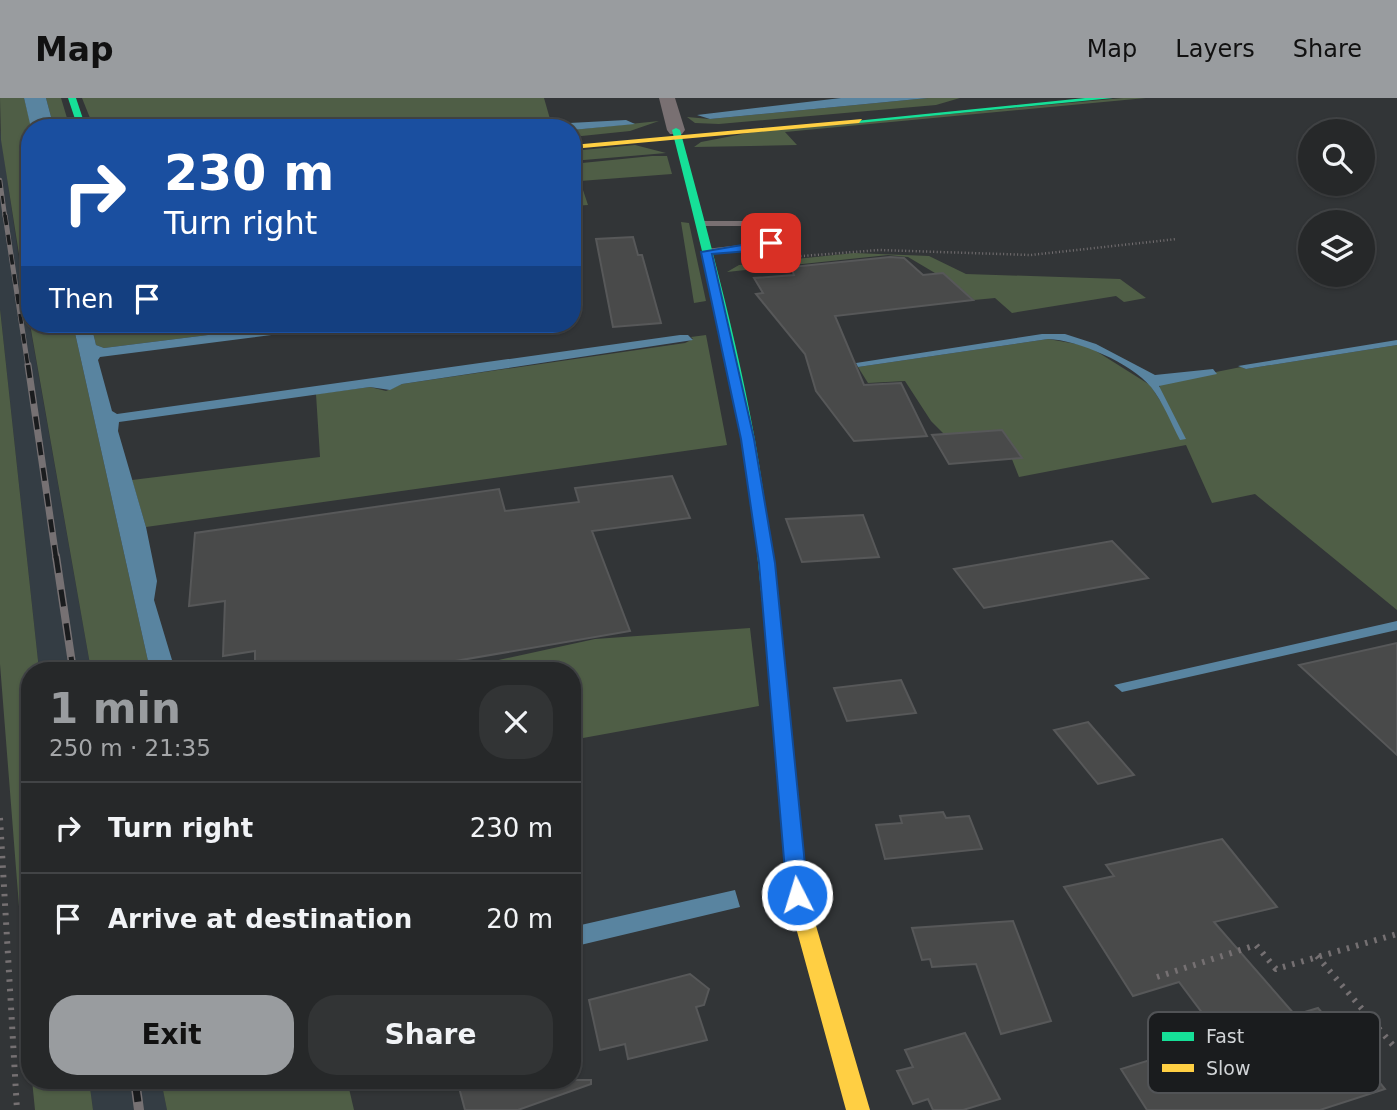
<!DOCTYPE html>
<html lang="en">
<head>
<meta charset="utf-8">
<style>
  :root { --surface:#262829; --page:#323435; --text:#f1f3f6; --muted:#a4a6a8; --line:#424446; --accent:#999c9f }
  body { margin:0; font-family:"DejaVu Sans",sans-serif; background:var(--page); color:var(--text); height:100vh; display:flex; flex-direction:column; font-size:26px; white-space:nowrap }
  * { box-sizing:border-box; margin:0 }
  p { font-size:23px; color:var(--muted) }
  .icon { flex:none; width:38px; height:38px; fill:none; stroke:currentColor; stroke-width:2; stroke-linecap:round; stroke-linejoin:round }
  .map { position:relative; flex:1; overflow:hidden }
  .details { position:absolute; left:21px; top:564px; width:560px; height:427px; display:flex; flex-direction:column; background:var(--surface); border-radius:28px; box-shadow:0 2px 5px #0004,0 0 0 2px var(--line) }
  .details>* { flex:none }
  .hud { position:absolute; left:21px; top:21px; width:560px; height:214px; border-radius:28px; box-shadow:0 2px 5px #0004,0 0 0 2px var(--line); background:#1a4fa0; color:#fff; overflow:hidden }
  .controls { position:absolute; left:1298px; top:21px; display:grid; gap:14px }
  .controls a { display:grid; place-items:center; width:77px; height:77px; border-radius:50%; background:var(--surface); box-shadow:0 2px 5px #0004,0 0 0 2px var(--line); font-size:35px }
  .pin { position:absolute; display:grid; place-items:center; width:60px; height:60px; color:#fff; margin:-30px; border-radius:14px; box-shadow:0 4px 10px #0006 }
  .me { position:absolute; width:77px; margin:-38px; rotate:355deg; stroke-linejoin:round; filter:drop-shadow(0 0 5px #0008) }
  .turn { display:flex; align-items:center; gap:24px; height:147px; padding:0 28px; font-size:32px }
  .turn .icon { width:91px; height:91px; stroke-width:2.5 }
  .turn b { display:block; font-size:49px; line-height:60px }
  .then { display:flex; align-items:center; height:66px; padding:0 28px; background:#0003; gap:14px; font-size:26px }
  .round { display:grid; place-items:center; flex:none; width:74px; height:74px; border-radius:28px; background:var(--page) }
  .summary { display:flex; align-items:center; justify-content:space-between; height:119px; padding:0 28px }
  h1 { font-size:42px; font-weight:700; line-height:52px; color:var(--accent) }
  .cta { display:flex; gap:14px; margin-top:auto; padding:14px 28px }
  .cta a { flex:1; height:80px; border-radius:28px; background:var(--accent); color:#111; font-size:28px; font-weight:700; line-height:80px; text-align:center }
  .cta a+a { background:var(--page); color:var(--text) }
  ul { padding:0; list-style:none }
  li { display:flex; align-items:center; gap:21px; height:91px; padding:0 28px; border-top:2px solid var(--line) }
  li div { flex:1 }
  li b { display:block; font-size:26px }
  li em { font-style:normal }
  header { display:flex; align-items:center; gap:42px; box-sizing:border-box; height:98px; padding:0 35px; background:var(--accent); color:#111 }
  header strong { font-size:33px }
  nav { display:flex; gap:38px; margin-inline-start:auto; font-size:24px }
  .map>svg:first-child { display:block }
  .built { fill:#343d44 }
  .green { fill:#4f5e46 }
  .water { fill:#5984a0 }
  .building { fill:#494a4a; stroke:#575859; stroke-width:2 }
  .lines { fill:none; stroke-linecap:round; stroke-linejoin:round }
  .path-far1 { stroke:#757072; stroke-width:2.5; stroke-dasharray:1 2.5; stroke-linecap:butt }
  .path { stroke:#757072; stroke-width:6; stroke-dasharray:2.5 7; stroke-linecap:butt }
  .lane { fill:#797072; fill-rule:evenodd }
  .street { fill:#797072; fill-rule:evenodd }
  .fast { fill:#16e098; fill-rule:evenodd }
  .slow { fill:#ffcf43; fill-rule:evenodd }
  .rail-far4-casing { stroke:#767173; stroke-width:4.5 }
  .rail-far3-casing { stroke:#767173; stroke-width:5 }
  .rail-far2-casing { stroke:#767173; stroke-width:7 }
  .rail-far1-casing { stroke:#767173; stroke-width:8 }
  .rail-casing { stroke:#767173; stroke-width:10 }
  .rail-far4 { stroke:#1a1c1e; stroke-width:2.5; stroke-dasharray:8; stroke-linecap:butt }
  .rail-far3 { stroke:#1a1c1e; stroke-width:3.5; stroke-dasharray:10; stroke-linecap:butt }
  .rail-far2 { stroke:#1a1c1e; stroke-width:4.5; stroke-dasharray:13; stroke-linecap:butt }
  .rail-far1 { stroke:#1a1c1e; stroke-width:5; stroke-dasharray:17; stroke-linecap:butt }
  .rail { stroke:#1a1c1e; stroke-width:7; stroke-dasharray:22; stroke-linecap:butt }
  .route { fill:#1a73e8; stroke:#114b97; stroke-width:2 }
  .key { fill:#1a1c1e; stroke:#515356; stroke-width:2 }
  .key-label { font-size:19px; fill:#d1d4d7 }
</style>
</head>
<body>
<header>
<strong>Map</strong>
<nav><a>Map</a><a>Layers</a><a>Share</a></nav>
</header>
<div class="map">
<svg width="1397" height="1012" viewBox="0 0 1397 1012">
  <rect width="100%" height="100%" fill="#323537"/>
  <path class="built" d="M0,31L23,189L91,572H39L0,211Z
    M89,982H161L167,1012H93Z"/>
  <path class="green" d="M0,0H24L31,27L30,226L1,42Z
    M46,0H61L70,30H54Z
    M82,0H544L552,28L94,30Z
    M928,0H960L936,7L719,26L695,25L687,19L710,21Z
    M1123,0H1146L785,34L797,47L694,49L701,44L753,34Z
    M659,23L630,33L572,39V32Z
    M635,47L666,55L572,63V53Z
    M652,58H667L672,76L580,83L588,107L572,108V66Z
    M681,124L689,125L706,203L694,205Z
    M854,155L929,158L966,176L1120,181L1146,200L1124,204L1116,198L1012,215L995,200L974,202L943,175H935L908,159L888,157L727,174L739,167Z
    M0,211L39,572H30V949L0,566Z
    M30,226H73L150,572H91Z
    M91,226H297L104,250L96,247Z
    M706,237L727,347L146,429L132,382L320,359L316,296L370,289L386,293L402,286L685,245L693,241L691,239Z
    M1048,241L1088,248L1150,287L1185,341L1159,290L1161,285L1241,269L1246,271L1397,247V512L1255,396L1212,405L1186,347L1019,379L1002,336H944L931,323L905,283L868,285L858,269Z
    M750,530L759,608L572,642V572H482L480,566L595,541Z
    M32,982H89L93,1012H35Z
    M161,982H347L354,1012H167Z"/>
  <path class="water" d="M24,0H46L54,30H31Z
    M841,0H928L710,21L697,17Z
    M626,22L635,26L572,32V30H476Z
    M73,226H91L96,247L104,250L297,226H356L100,259L98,262L112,313L117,316L680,237H688L693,242L402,286L390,292L370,289L119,324L118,333L146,429L157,483L154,502L175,572H150Z
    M1042,236H1065L1096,246L1155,277L1213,271L1217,276L1159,288L1186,341L1180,342C1171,325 1163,304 1151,289C1131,265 1078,242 1048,241L858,269L856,265Z
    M1397,242V247L1246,271L1238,268Z
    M1397,523V532L1122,594L1114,587Z
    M735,792L740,809L572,849V829Z"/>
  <path class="building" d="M633,139L638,157H642L661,225L613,229L596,141Z
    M890,159L904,160L923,177L943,175L973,202L835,218L864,287L901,285L927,338L854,343L816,293L805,256L756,196L763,195L754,180L794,177L791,169Z
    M1002,332L1022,360L949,366L932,337Z
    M672,378L690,420L592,433L630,533L403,572H255V553L223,558L225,503L189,508L195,435L499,391L505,413L579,404L575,390Z
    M863,417L879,459L802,464L786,421Z
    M1112,443L1148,480L984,510L954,471Z
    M1397,545V657L1299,567Z
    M901,582L916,615L847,623L834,590Z
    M1088,624L1134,677L1098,686L1054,632Z
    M943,714L946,720L969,718L982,751L885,761L876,727L902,725L900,718Z
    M1222,741L1277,809L1214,824L1295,917L1318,910L1385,991L1320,1012H1147L1121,971L1221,940L1179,884L1133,898L1064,789L1114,778L1106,767Z
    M1013,823L1051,923L1001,936L976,866L932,869L930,861L922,862L912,830Z
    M690,876L709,891L704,907L696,909L707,942L628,961L625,946L600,952L589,902Z
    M965,935L1000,1001L963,1012H933L928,1001L913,1006L897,973L913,969L905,952Z
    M457,982H591V986L518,1012H465Z"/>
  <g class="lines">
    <path class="path-far1" d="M790,159L879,152L1031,157L1177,141"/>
    <path class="path" d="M0,720L17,1012
      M1317,858L1397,952
      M1157,879L1256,847L1276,871L1397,836"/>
    <path class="lane" d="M700,123H767L776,147L771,150L702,156V152L706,151L749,146V139L754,136L759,139V145L765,144L759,128H696V124Z"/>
    <path class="street" d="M659,0H675L685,32L682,36H670L667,32Z"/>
    <path class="fast" d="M68,0H76L86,30H78Z
      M1085,0H1113L859,25L855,23Z
      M676,30L680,32C708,135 736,238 755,342C771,433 780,525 790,617L787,621H775L772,617C764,525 757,434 742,343C724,238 698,135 672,32Z"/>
    <path class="slow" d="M862,21L859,25L572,51V47Z
      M781,611L787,613L790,617L807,797L870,1012H846L787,797L772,617L775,613Z"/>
    <g class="rail-far4-casing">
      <path id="rail-far4" d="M0,82L5,119"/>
    </g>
    <g class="rail-far3-casing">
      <path id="rail-far3" d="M5,117L28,269"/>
    </g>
    <g class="rail-far2-casing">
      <path id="rail-far2" d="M28,267L56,460"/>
    </g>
    <g class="rail-far1-casing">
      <path id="rail-far1" d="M56,458L73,572"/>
    </g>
    <g class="rail-casing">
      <path id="rail" d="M135,982L139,1012"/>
    </g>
    <use href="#rail-far4" class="rail-far4"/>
    <use href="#rail-far3" class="rail-far3"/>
    <use href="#rail-far2" class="rail-far2"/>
    <use href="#rail-far1" class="rail-far1"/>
    <use href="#rail" class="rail"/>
  </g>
  <path class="route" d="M771,142L775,147L749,153L712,156L754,341L775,465L808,797L805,803H790L787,797L759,465L741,341L701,154Z"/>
  <rect x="1148" y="914" width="232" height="81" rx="10" class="key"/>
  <rect x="1162" y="934" width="32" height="9" fill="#16e098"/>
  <rect x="1162" y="966" width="32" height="8" fill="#ffcf43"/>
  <g class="key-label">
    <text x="1206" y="945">Fast</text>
    <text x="1206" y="977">Slow</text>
  </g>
</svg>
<div class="controls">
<a><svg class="icon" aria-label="search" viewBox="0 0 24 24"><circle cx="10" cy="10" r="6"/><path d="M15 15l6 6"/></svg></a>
<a><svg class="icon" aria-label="layers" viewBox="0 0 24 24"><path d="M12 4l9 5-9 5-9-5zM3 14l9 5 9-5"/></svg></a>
</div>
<div class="pin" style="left:771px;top:145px;background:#d93025"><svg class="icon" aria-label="arrive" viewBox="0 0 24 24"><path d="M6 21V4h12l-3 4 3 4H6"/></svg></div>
<svg class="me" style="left:797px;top:797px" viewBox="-20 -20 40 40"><circle r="17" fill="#1a73e8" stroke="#fff" stroke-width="3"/><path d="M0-11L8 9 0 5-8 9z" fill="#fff"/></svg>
<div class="hud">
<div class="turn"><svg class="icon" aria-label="right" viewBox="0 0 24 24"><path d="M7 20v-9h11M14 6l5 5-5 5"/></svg><div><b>230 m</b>Turn right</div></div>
<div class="then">Then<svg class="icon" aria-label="arrive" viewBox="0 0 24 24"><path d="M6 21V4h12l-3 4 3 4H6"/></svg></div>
</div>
<section class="details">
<div class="summary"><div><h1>1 min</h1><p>250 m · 21:35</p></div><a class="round"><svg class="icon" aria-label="close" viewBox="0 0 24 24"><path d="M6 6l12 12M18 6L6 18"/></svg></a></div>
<ul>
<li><svg class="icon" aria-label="right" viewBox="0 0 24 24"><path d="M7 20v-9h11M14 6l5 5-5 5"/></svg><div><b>Turn right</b></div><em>230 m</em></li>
<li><svg class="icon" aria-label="arrive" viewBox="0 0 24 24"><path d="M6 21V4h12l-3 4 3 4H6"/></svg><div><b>Arrive at destination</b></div><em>20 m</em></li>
</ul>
<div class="cta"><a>Exit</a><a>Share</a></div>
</section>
</div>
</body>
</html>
